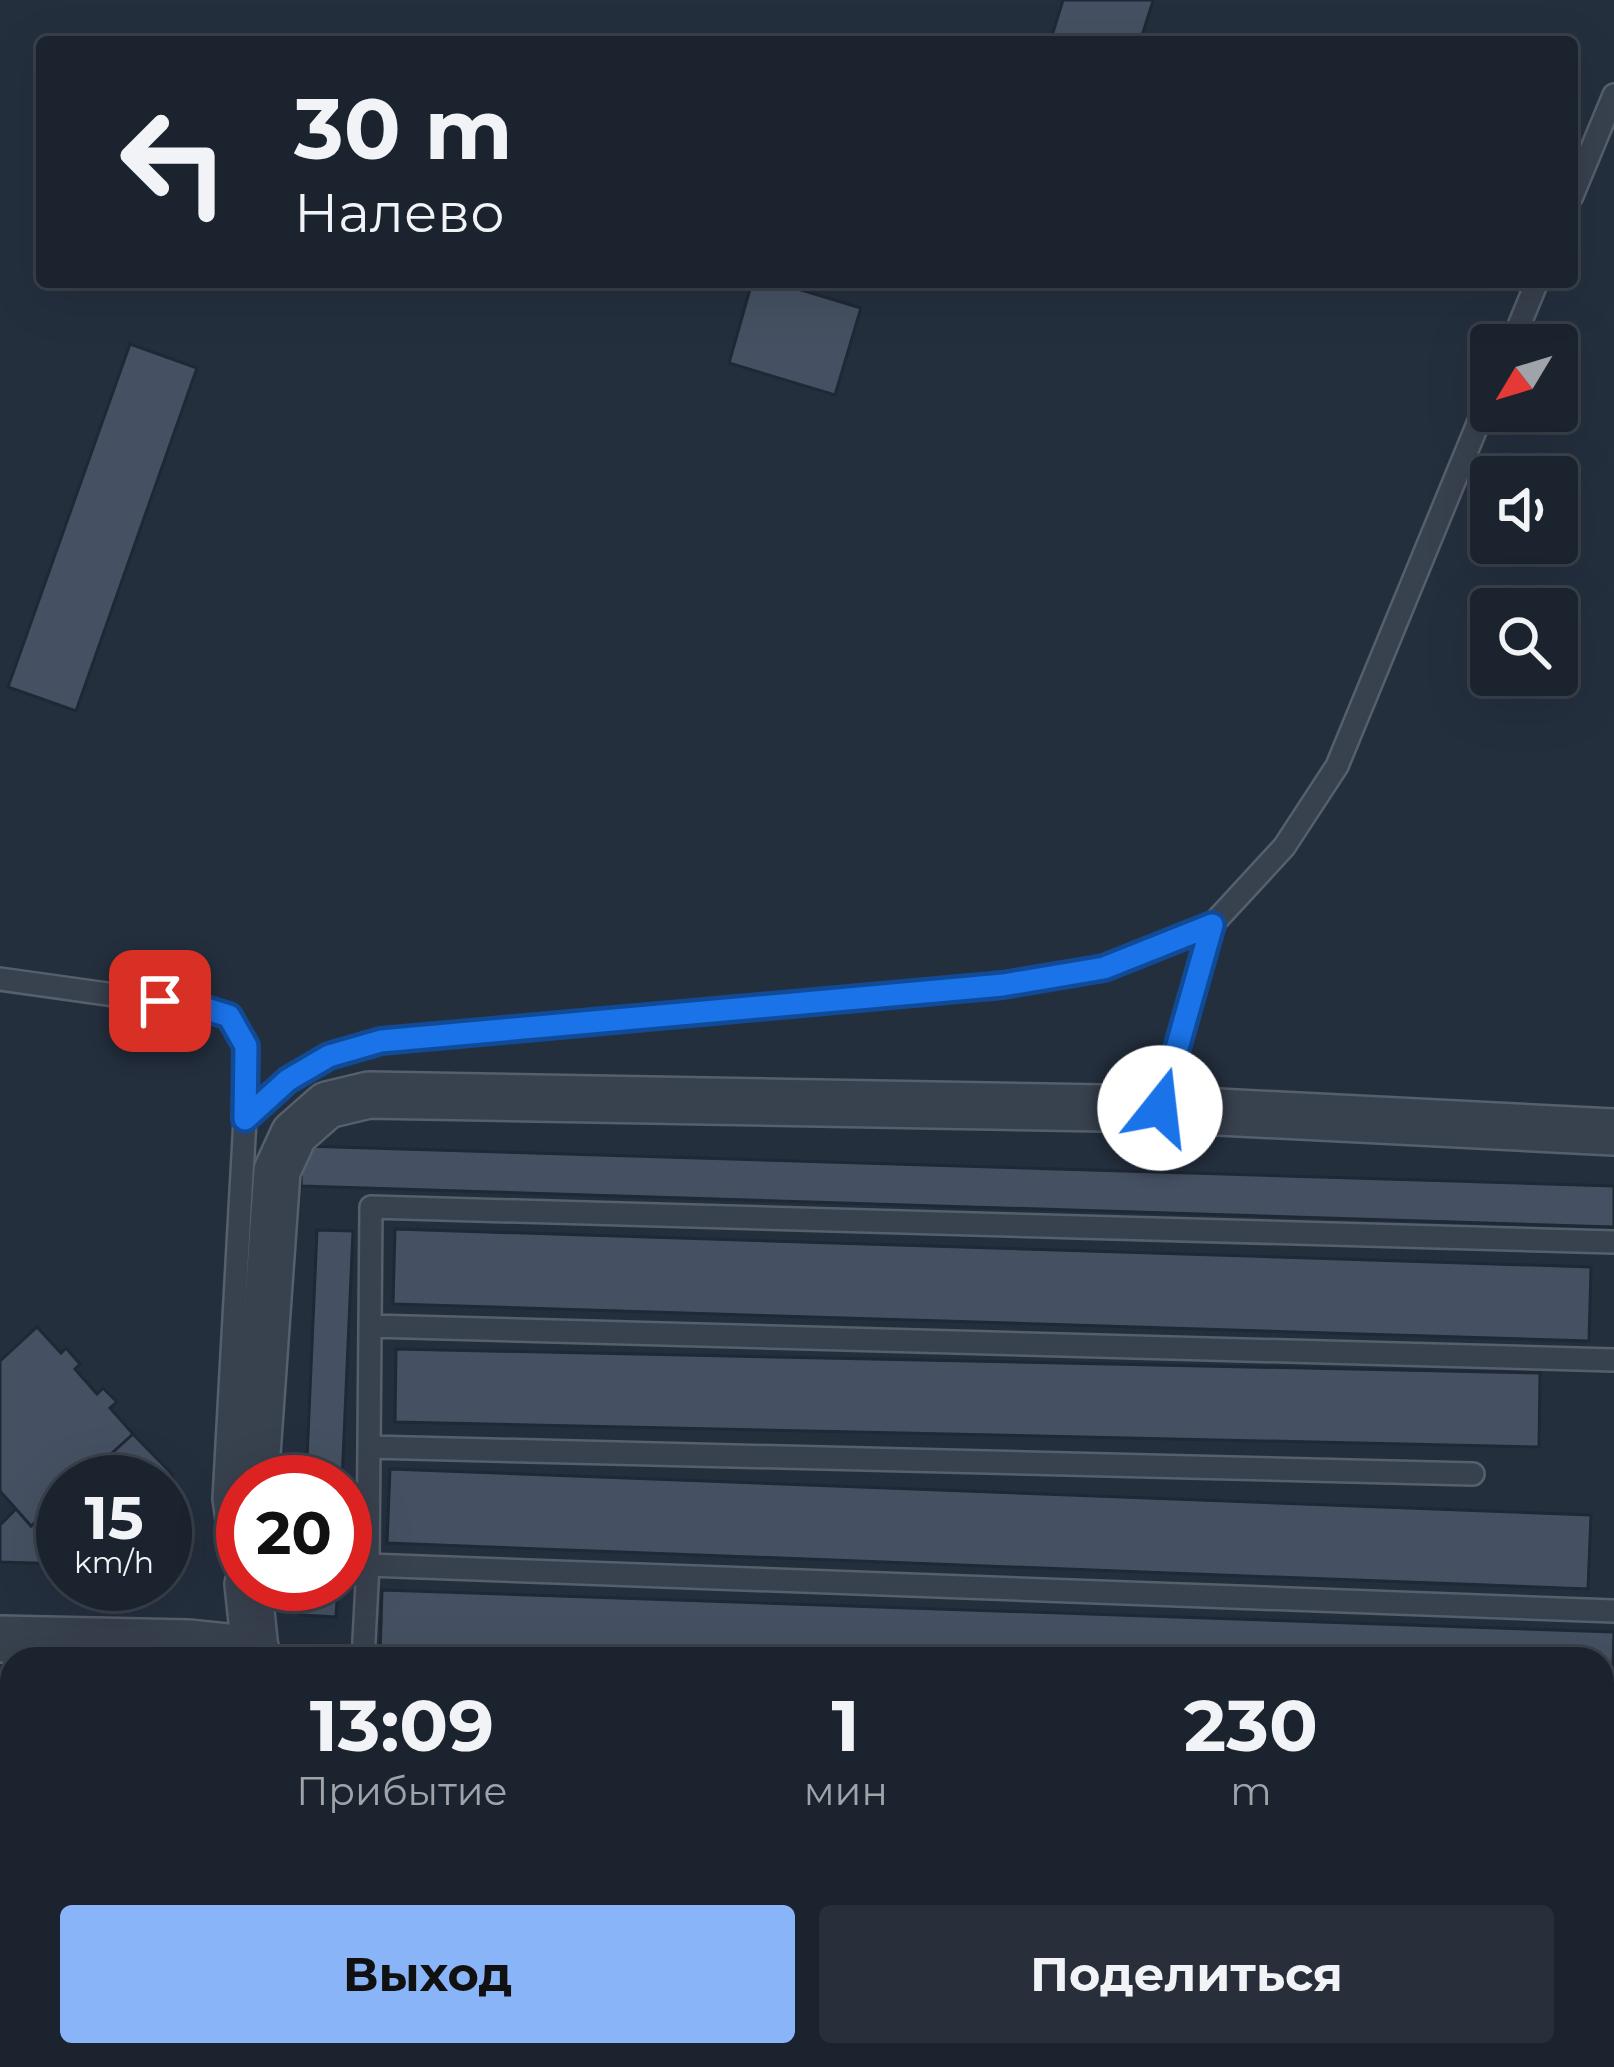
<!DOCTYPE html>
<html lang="ru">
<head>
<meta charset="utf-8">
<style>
  :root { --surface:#1b232e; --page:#282f3a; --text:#f1f3f6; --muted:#a0a4aa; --line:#39404a; --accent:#8ab4f8 }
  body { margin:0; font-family:Montserrat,sans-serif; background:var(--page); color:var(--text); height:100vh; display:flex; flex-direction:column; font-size:45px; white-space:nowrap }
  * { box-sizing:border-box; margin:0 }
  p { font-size:39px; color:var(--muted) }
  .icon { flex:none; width:66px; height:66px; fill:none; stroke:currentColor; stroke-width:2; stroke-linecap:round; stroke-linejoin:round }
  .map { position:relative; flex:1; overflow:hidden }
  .side { position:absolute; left:0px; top:1647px; width:1614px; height:420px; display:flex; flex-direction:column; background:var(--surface); border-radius:36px 36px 0 0; box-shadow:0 12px 48px #0002,0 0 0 3px var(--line) }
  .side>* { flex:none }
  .guide { position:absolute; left:36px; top:36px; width:1542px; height:252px; border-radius:12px; box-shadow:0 12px 48px #0002,0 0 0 3px var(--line); background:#1b232e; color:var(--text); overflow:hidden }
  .needle { width:78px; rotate:232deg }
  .tools { position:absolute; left:1470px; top:324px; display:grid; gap:24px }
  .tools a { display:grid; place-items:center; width:108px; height:108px; border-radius:12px; background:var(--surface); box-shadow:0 12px 48px #0002,0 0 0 3px var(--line); font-size:60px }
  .speed { position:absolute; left:36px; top:1455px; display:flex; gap:24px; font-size:60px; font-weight:700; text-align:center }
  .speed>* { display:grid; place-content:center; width:156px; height:156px; border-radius:50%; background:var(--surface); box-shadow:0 12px 48px #0002,0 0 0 3px var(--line); line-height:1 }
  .speed small { font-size:30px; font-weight:400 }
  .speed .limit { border:18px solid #d22; background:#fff; color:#111 }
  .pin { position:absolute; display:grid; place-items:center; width:102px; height:102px; color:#fff; margin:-51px; border-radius:24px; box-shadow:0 6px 18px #0006 }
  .me { position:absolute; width:132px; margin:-66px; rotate:16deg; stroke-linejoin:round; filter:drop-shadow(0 0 9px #0008) }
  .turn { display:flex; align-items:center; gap:42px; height:252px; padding:0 60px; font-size:54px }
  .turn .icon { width:156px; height:156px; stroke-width:2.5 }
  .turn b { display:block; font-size:84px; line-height:102px }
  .eta { display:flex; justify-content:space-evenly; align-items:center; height:204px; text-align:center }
  .eta b { font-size:72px; font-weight:700; line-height:84px }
  .cta { display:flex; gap:24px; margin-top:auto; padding:24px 60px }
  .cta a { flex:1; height:138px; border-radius:12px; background:var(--accent); color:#111; font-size:48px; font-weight:700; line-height:138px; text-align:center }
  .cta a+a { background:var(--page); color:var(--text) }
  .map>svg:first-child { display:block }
  .building { fill:#455162; stroke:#1f2835; stroke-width:3 }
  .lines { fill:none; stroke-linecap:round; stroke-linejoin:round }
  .lane-casing { stroke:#565f6c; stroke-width:26 }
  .street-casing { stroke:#565f6c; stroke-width:50 }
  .lane { stroke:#38414e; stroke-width:21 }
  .street { stroke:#38414e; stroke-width:45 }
  .route-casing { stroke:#114b97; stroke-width:30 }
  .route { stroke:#1a73e8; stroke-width:21 }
</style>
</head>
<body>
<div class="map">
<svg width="1614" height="2067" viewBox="0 0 1614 2067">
  <rect width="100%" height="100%" fill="#242f3e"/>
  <path class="building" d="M1063,0H1151L1153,1L1140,42H1050Z
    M752,282H775L861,308L835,395L729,363Z
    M130,344L197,368L76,711L8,687Z
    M302,1146L1614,1186V1227L301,1186Z
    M395,1229L1591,1267L1589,1341L393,1304Z
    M317,1230L353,1231L342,1482H306Z
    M37,1327L61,1353L66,1348L80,1364L75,1369L97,1394L103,1388L117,1402L110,1408L133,1434L80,1482H63V1497L31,1526L0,1491V1361Z
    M396,1349L1540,1373L1539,1447L395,1422Z
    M133,1434L172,1474L168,1568H165V1482H80Z
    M390,1469L1591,1515L1588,1589L387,1543Z
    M63,1497V1564L0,1562V1525L16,1509L31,1526Z
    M302,1584H338L336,1617L301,1615Z
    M382,1590L1614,1632L1612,1698L1602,1697V1659H477L380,1656Z
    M1602,1956L1614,1957V1991H1602Z"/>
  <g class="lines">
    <g class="lane-casing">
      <path id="lane" d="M1572,196L1614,95
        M1511,345L1537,282
        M0,979L200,1007L229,1016L246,1046L245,1119L224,1499L229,1534L243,1571
        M1160,1109L1212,925L1284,847L1337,766L1491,392
        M245,1119L288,1080L329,1056L381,1041L1003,985L1104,968L1212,925
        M371,1326L1614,1360
        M370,1447L1473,1474
        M368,1565L1614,1611
        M363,1659L368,1565L371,1207L1614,1242
        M1602,1725L1614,1726
        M1602,1837H1614
        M1602,1944H1614
        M724,2055H727
        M850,2055L885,2067
        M1523,2055L1572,2067"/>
    </g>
    <g class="street-casing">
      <path id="street" d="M255,1482L277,1171L294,1134L327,1105L369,1095L1160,1109L1614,1132
        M248,1584L256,1659
        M0,1639L189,1643L256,1650
        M295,2055V2067
        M205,2067L213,2055"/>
    </g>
    <use href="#lane" class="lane"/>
    <use href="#street" class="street"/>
  </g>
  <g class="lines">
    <g class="route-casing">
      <path id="route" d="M160,1001L200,1007L229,1016L246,1046L245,1119L288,1080L329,1056L381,1041L1003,985L1104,968L1212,925L1160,1108"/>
    </g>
    <use href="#route" class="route"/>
  </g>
</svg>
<div class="tools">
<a><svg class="needle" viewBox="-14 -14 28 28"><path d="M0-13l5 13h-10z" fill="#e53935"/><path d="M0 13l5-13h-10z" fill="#a0a4aa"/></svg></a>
<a><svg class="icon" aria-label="sound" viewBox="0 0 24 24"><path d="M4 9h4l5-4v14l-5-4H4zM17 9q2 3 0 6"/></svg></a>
<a><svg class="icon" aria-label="search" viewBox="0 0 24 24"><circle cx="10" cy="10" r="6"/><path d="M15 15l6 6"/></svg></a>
</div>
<div class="speed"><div>15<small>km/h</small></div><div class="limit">20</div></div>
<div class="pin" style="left:160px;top:1001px;background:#d93025"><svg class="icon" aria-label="arrive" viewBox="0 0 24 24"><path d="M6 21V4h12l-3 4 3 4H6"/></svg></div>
<svg class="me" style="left:1160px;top:1108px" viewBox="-20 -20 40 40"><circle r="19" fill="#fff"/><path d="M0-13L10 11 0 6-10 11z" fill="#1a73e8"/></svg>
<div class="guide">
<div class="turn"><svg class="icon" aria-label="left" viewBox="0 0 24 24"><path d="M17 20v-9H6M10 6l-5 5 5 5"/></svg><div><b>30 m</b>Налево</div></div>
</div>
<section class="side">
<div class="eta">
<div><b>13:09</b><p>Прибытие</p></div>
<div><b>1</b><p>мин</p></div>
<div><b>230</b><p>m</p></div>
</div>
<div class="cta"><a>Выход</a><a>Поделиться</a></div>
</section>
</div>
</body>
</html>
